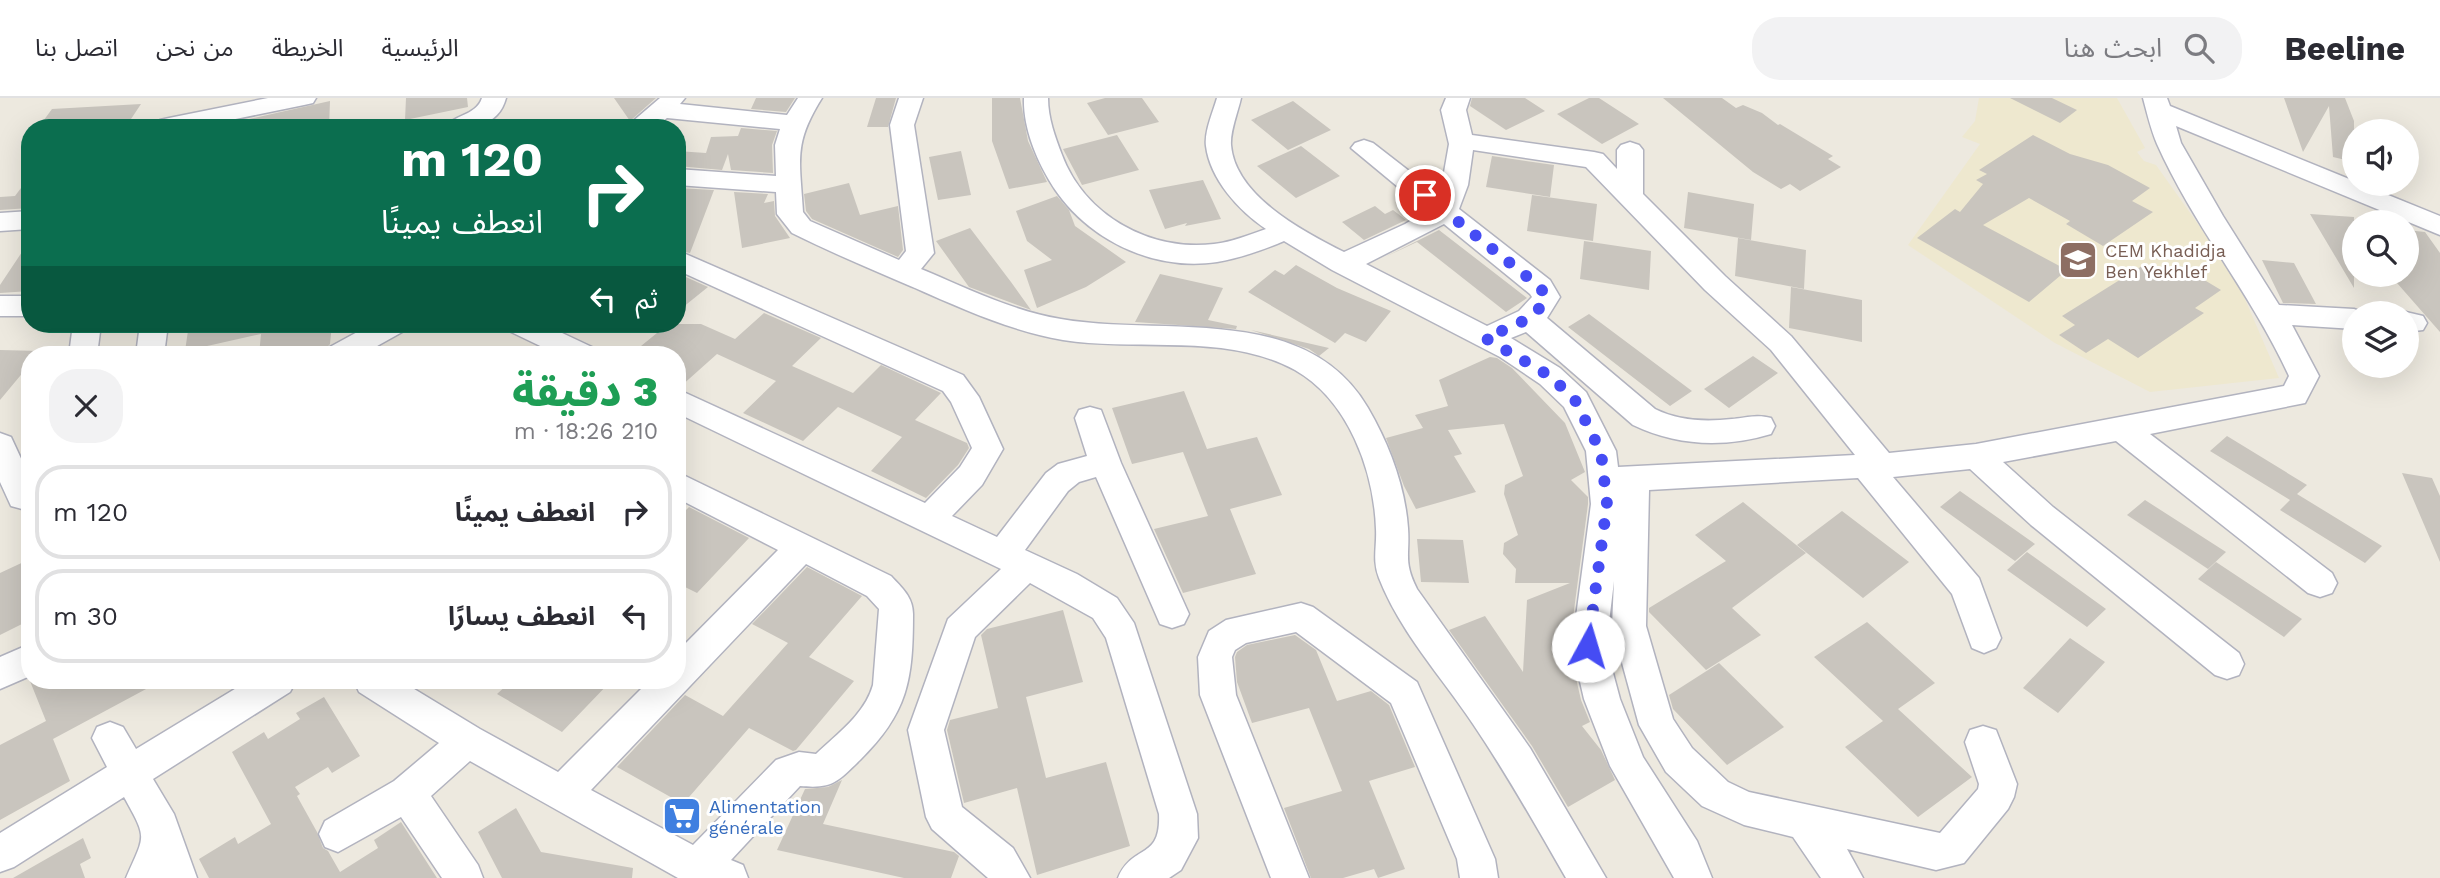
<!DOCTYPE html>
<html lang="ar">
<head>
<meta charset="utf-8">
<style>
  :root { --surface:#fff; --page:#f2f2f3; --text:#2b2b33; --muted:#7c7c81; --line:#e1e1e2 }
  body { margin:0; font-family:"Work Sans","Noto Sans Arabic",sans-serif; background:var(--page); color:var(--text); direction:rtl; height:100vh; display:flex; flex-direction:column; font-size:26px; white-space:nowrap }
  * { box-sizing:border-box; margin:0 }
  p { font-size:23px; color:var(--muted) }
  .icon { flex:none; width:38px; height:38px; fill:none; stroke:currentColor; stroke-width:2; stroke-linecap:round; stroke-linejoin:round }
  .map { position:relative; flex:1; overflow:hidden; direction:ltr }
  .panel { position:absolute; left:21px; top:248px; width:665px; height:343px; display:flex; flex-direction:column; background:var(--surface); border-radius:28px; box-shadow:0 7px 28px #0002; direction:rtl }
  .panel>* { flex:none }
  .hud { position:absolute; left:21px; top:21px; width:665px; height:214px; border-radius:28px; box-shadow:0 7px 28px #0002; direction:rtl; background:#0b6e4f; color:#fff; overflow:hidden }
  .buttons { position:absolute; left:2342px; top:21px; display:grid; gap:14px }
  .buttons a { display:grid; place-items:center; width:77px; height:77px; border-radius:50%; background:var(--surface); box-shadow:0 7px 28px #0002; font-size:35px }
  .pin { position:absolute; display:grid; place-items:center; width:60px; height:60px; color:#fff; margin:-30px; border:4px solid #fff; border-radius:50%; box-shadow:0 2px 7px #0007 }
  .me { position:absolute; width:77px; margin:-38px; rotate:6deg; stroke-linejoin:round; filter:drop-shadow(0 0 5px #0008) }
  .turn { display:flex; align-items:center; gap:24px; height:147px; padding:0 28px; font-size:32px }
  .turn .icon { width:91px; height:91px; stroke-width:2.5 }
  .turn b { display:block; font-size:49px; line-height:60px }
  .then { display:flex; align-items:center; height:66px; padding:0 28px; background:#0003; gap:14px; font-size:26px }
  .round { display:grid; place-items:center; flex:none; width:74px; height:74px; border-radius:28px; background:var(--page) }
  .headline { display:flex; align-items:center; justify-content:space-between; height:119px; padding:0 28px }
  h1 { font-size:42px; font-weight:800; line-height:52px; color:#1e9e55 }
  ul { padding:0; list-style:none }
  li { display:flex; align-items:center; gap:21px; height:94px; margin:0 14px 10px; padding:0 14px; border:4px solid var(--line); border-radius:28px }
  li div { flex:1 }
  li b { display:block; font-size:26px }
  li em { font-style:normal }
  header { display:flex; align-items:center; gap:42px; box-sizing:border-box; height:98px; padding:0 35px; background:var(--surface); border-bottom:2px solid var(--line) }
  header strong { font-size:33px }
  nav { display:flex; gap:38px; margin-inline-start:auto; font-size:24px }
  .search { width:490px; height:63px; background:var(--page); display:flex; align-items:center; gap:18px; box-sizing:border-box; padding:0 24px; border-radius:28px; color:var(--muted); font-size:26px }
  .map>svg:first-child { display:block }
  .education { fill:#eee8cf }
  .building { fill:#c9c5be }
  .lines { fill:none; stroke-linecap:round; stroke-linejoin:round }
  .minor-casing { stroke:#b2b3bf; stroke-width:3 }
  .minor { fill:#fff; fill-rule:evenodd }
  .route { stroke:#454cf4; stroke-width:12; stroke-dasharray:0 21.6 }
  .labels { text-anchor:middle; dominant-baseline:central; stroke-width:6; stroke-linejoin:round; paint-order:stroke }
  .education-label { font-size:18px; fill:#785e54; stroke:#fff; text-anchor:start }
  .shop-label { font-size:18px; fill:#366cbe; stroke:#fff; text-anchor:start }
</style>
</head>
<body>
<header>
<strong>Beeline</strong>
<div class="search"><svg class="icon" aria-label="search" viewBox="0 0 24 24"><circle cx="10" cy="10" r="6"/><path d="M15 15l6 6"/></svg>ابحث هنا</div>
<nav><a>الرئيسية</a><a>الخريطة</a><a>من نحن</a><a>اتصل بنا</a></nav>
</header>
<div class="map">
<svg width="2440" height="780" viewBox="0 0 2440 780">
  <rect width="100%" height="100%" fill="#ede9df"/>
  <path class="education" d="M1979,0H2117L2145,50L2137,54L2144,63L2156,67L2235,178L2279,280L2150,294L2055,245L1908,147L1980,46L1962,39L1975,23Z"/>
  <path class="building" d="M406,0H467L468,9L405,22Z
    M614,0H656L630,23Z
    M756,0H795L786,14L751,11Z
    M876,0H896L888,29H867Z
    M992,0H1020L1028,43L1047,84L1009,91L992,43Z
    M1105,0H1142L1159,24L1108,37L1087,5Z
    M1472,0H1525L1545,13L1506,32L1470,8Z
    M1589,0H1599L1639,26L1602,46L1557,16Z
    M1663,0H1722L1736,10L1743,7L1762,15L1778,27L1780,26L1833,58L1828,61L1841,69L1800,93L1790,86L1781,91L1753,74Z
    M2010,0H2052L2077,12L2060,25Z
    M2284,0H2345L2354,23V64L2333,59L2329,8L2303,54Z
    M330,3L329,30H241L240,23Z
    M1293,3L1331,32L1288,52L1251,22Z
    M141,6L125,30H38L52,11Z
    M741,30L777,33L772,47L773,75L731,72L728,56L722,72L677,68V53L706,55L711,39L738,38Z
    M1117,37L1139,72L1082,87L1063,51Z
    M2033,37L2070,56L2108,67L2150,90L2132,103L2153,114L2103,148L2066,126L2070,123L2029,100L1983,127L2067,172L2029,204L1917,140L1955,111L1960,114L1983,86L1976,82L1987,76L1979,72Z
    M1301,48L1340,78L1296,100L1257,68Z
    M961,53L971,97L938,102L929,59Z
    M1492,58L1554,67L1550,99L1486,89Z
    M30,78V110L0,112V99L15,98Z
    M1203,82L1221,121L1185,128L1187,125L1165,131L1149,92Z
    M849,85L860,117L898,108L903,152L898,159L812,121L806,113L804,96Z
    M677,90L714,92L690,155L677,152Z
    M734,94L768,96L764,105L774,103L775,118L790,140L742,150Z
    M1688,94L1754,106L1751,142L1684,130Z
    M1532,97L1597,106L1593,143L1527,133Z
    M1057,98L1069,112L1075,128L1126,164L1086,189L1037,210L1024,172L1052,162L1027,143L1016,113Z
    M1375,108L1385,116L1393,112L1406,122L1364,142L1342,124Z
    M2310,116L2354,119V190Z
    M970,130L1011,184L1031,212L969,189L936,143Z
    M1439,132L1527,200L1506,214L1417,144L1385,159Z
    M2406,132L2425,134L2440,155V234L2390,177H2406Z
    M1738,140L1806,152L1804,191L1735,178Z
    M30,142V193L0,195V187Z
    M1584,143L1651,153L1649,192L1580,181Z
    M2262,162L2294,165L2316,206L2283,205Z
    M1296,167L1337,190L1391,213L1366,244L1345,235L1335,245L1248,194L1275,172L1284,177Z
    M2142,168L2163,180L2181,168L2221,192L2195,210L2204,215L2138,260L2108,241L2086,255L2059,237L2075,227L2062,218Z
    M677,175L708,189L677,214Z
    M1160,176L1223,190L1208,222L1237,228L1236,231L1135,224Z
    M1791,189L1862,202V244L1789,230Z
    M764,215L821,240L792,268L853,295L881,267L941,295L915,322L967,345L969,350L958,367L926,400L871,373L902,339L838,309L803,343L743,315L776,283L717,256L680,289H677V257H630L668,226H701L735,241Z
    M1589,216L1692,293L1670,308L1568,229Z
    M189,226H332L330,246L323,254L307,257H259L261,236L185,253Z
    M1251,232L1329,250L1319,258L1309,251Z
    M0,252L40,253L37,257H30V266L0,302Z
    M1753,258L1778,275L1729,310L1704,291Z
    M1490,259L1497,260L1512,270L1565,325L1585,374L1571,382L1588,399V406L1569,550L1581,602L1590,624L1582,628L1601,652L1615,682L1568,709L1532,648L1449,532L1485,518L1523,574L1527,502L1570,485H1515L1516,471L1503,456L1504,445L1518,437L1504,396L1505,387L1523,378L1504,326L1448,332L1462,356L1454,358L1476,394L1416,411L1404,388L1386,340L1423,330L1415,317L1448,308L1439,282Z
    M1184,293L1207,351L1257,339L1282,397L1230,411L1256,476L1183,495L1154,431L1208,418L1183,354L1132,366L1112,310Z
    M2227,338L2307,387L2297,396L2382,448L2365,465L2280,412L2290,402L2210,353Z
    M2402,375L2432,380L2440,398V464Z
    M1960,393L2035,446L2015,463L1940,409Z
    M2145,402L2226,454L2208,471L2127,417Z
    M1743,404L1806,455L1732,510L1761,537L1706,572L1649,514V510L1726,463L1695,437Z
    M689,409L749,440L697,495L677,485V421Z
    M1842,413L1909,464L1863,500L1797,447Z
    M1417,441L1463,442L1469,485L1421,484Z
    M2027,454L2106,511L2087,529L2007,472Z
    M30,461V522L0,537V475Z
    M2216,464L2302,521L2284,539L2198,481Z
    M807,469L862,498L809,559L854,583L796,652L793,653L749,630L683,706L617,669L685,597L723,618L788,545L752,526Z
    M1063,512L1083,584L1026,599L1046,680L1106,664L1130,748L1037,777L1017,690L964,705L947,632L950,622L998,610L981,537L987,531Z
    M1867,524L1935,585L1898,611L1972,679L1918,719L1845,649L1883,623L1814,559Z
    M1295,537L1316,552L1337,603L1371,593L1389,607L1415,669L1369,683L1405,771L1378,780L1374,771L1343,780H1311L1284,710L1342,693L1309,610L1252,625L1237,584L1235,559L1237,554L1247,547Z
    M2070,540L2105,564L2058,615L2023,590Z
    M1719,565L1784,629L1727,667L1673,611L1669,597Z
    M30,583H161L53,641L70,683L0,722V647L46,623Z
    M511,583H611L562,634L497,596Z
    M324,599L360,658L332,675L328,669L295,689L300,696L297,698L317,734L323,750L328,753L340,774L378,750L374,742L401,724L437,780H209L199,761L235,739L238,746L271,726L232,654L264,634L268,641L300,621L296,615Z
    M842,682L823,726L954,754L959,758L951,780H904L777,752L805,691L828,689Z
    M516,710L541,754L633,770L632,780H502L478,734Z
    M83,740L91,760L80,766L85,780H13Z"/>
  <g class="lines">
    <g class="minor-casing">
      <path id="minor" d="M268,0H316L313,5L304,7L192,30H159L157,27L160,22L169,20Z
        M482,0H506C498,30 470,30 445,30C454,16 476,18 482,0Z
        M660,0H685L680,6L787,17L798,0H822C793,46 800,62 803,114L810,123L899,162L906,153L890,27L899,0H923L914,27L934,155L921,171C967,190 1012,213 1061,221C1162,239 1306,203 1368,310C1389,346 1405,388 1408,430C1410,457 1403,463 1417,491L1530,650L1606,780H1566C1536,728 1507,676 1473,626C1441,578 1400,534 1379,480C1372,462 1377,449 1376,431C1374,372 1348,302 1295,272C1225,234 1138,254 1063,242C1011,233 963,211 915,190C873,172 832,155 792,135L777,116L776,94L677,87V71L776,78L775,47L780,31L667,20L653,30H625Z
        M1024,0H1048C1048,20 1055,39 1062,57C1085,118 1151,154 1214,146C1232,144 1249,137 1266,131C1239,113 1210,81 1206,48C1204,34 1213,14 1217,0H1241C1238,14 1230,33 1231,47C1235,98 1304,134 1344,154L1405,126L1427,113L1351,50L1355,45L1364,42L1373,45L1440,97L1449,46L1441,12L1446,0H1470L1466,12L1472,37L1594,54L1603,56L1617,71V52L1621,47L1630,44L1639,47L1643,52V96L1725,178L1791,238L1889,355L1976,346L2284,288L2289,278C2252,197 2193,127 2157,46C2151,32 2147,15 2143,0H2167L2170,8L2354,83V86H2361L2440,118V137L2176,28L2181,45L2223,118L2279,207L2354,211L2365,215H2354V231L2292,227L2319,278L2305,305L2150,336L2332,475L2337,485L2332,495L2320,499L2308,495L2116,343L2003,364L2053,409L2239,555L2244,566L2239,577L2227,581L2215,577L2031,427L1970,371L1893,379L1979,480L2001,540L1996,550L1984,555L1972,550L1952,496L1858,380L1649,392L1646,528L1673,621L1692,650L1728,684L1749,694L1940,735L1978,691L1979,686L1965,644L1970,632L1983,628L1996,632L2017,686L2014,699L2008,711L1964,765L1936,772L1847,751L1863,780H1821L1793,739L1744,727L1702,708L1666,674L1639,627L1612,528L1614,483L1606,549L1620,601L1643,659L1697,743L1712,780H1674L1610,668L1584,601L1572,549L1591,406L1586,353L1564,309L1540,286L1500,259L1332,172L1284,143C1263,152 1240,160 1217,164C1151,174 1082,139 1049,82C1035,58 1023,28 1024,0ZM1473,52L1586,69L1705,192L1771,252L1855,357L1618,369L1616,353L1586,294L1560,270L1511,240L1526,234L1633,327C1677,348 1724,350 1771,336L1775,328L1771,320C1757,316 1746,320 1732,321C1705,324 1679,323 1655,311L1547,220L1560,199L1550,182L1459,111L1468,87ZM1444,126L1530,196L1532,199L1519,213L1487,228L1366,166Z
        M30,113V131L0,133V115Z
        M681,154L963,277L979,299L1003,351L982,387L952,418L997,439L1046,375L1058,366L1087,358L1075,320L1079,312L1090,309L1101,312L1121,365L1189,516L1184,526L1172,530L1160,526L1096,379L1079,384L1068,393L1025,452L1077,476L1117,500L1134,525L1197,716L1198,740L1181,772L1169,780H1118C1133,745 1161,763 1159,716L1106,540L1093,520L1030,485L975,539L944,632L962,709L1013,750L1030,780H988L932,731L926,719L908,632L948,521L1001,471L677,315V291L925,405L960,369L972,350L951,304L943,293L677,172V155Z
        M0,198H30V218H0Z
        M2406,214L2423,218L2427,225L2423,232L2406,234V215H2402Z
        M73,226H101L97,257H69Z
        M140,226H168L164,257H136Z
        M372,226H408L404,233L361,257H324L328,250Z
        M505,226H543L594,250L598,257H559L509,233Z
        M0,335L11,339L30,380V409L22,411L11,408L0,384Z
        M677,374L891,478C902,490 913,499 913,516C913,582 908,615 860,662C837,684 833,691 800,688L731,762L743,767L748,780H678L470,663L431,698L478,767L483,780H442L401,719L338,754L325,749L319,736L325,723L394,683L439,645L359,594L354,583H401L480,631L558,674L649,583H677V554L778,452L677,400ZM806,466L867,498L879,511L873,587C865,616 837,636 816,656L799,654L776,662L693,747L591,692Z
        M1301,505L1313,509L1417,584L1495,761L1498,780H1460L1457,761L1391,605L1296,534L1246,545L1235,552L1232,559L1236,597L1309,780H1271L1200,597L1198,559L1209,533L1226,522Z
        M30,546V578L0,591V559Z
        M248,583H296L290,594L153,681L174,716L197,780H126C145,736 148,742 124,699L14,769L0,774V735L107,669L92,640L97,629L110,624L123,629L136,651Z"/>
    </g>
    <use href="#minor" class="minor"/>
  </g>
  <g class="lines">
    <path class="route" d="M1425,97L1540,189L1546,199C1537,223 1506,230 1485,240L1550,278L1575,302L1601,354L1607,406L1588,548"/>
  </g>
  <defs>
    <g id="school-square" transform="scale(2.0125)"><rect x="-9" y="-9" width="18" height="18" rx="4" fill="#8d6e63" stroke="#fff"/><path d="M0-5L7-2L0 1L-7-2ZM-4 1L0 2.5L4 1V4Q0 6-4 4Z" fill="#fff"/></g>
    <g id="supermarket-square" transform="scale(2.0125)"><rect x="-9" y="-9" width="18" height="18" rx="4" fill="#3f7fe0" stroke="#fff"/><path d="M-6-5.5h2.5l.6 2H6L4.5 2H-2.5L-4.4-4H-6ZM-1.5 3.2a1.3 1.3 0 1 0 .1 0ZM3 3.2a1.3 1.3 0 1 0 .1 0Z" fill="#fff"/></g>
  </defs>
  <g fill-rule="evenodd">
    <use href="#school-square" x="2078" y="162"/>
    <use href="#supermarket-square" x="682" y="718"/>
  </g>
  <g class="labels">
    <g class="education-label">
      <text x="2105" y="152">CEM Khadidja<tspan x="2105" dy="21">Ben Yekhlef</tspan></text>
    </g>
    <g class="shop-label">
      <text x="709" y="708">Alimentation<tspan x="709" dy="21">générale</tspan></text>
    </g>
  </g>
</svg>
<div class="buttons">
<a><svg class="icon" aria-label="sound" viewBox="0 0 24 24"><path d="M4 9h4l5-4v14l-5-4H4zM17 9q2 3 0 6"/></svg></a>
<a><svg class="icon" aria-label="search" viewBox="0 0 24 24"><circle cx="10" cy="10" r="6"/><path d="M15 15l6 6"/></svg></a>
<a><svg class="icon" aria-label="layers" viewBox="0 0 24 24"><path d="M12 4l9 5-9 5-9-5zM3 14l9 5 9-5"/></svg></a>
</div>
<div class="pin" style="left:1425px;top:97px;background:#d93025"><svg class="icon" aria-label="arrive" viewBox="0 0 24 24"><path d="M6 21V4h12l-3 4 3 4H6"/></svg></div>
<svg class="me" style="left:1588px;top:548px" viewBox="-20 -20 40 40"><circle r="19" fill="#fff"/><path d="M0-13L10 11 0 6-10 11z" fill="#454cf4"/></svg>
<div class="hud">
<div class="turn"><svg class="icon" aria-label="right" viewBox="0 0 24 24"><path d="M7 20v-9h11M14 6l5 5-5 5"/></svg><div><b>120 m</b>انعطف يمينًا</div></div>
<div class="then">ثم<svg class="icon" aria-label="left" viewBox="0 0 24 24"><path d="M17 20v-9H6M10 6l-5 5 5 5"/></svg></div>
</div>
<section class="panel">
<div class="headline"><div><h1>3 دقيقة</h1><p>210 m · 18:26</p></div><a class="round"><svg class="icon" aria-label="close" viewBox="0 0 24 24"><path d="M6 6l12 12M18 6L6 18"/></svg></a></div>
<ul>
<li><svg class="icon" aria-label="right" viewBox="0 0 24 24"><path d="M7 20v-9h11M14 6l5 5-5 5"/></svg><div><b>انعطف يمينًا</b></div><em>120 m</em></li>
<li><svg class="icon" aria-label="left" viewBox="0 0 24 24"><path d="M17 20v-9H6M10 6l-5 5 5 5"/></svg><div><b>انعطف يسارًا</b></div><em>30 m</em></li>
</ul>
</section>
</div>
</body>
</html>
